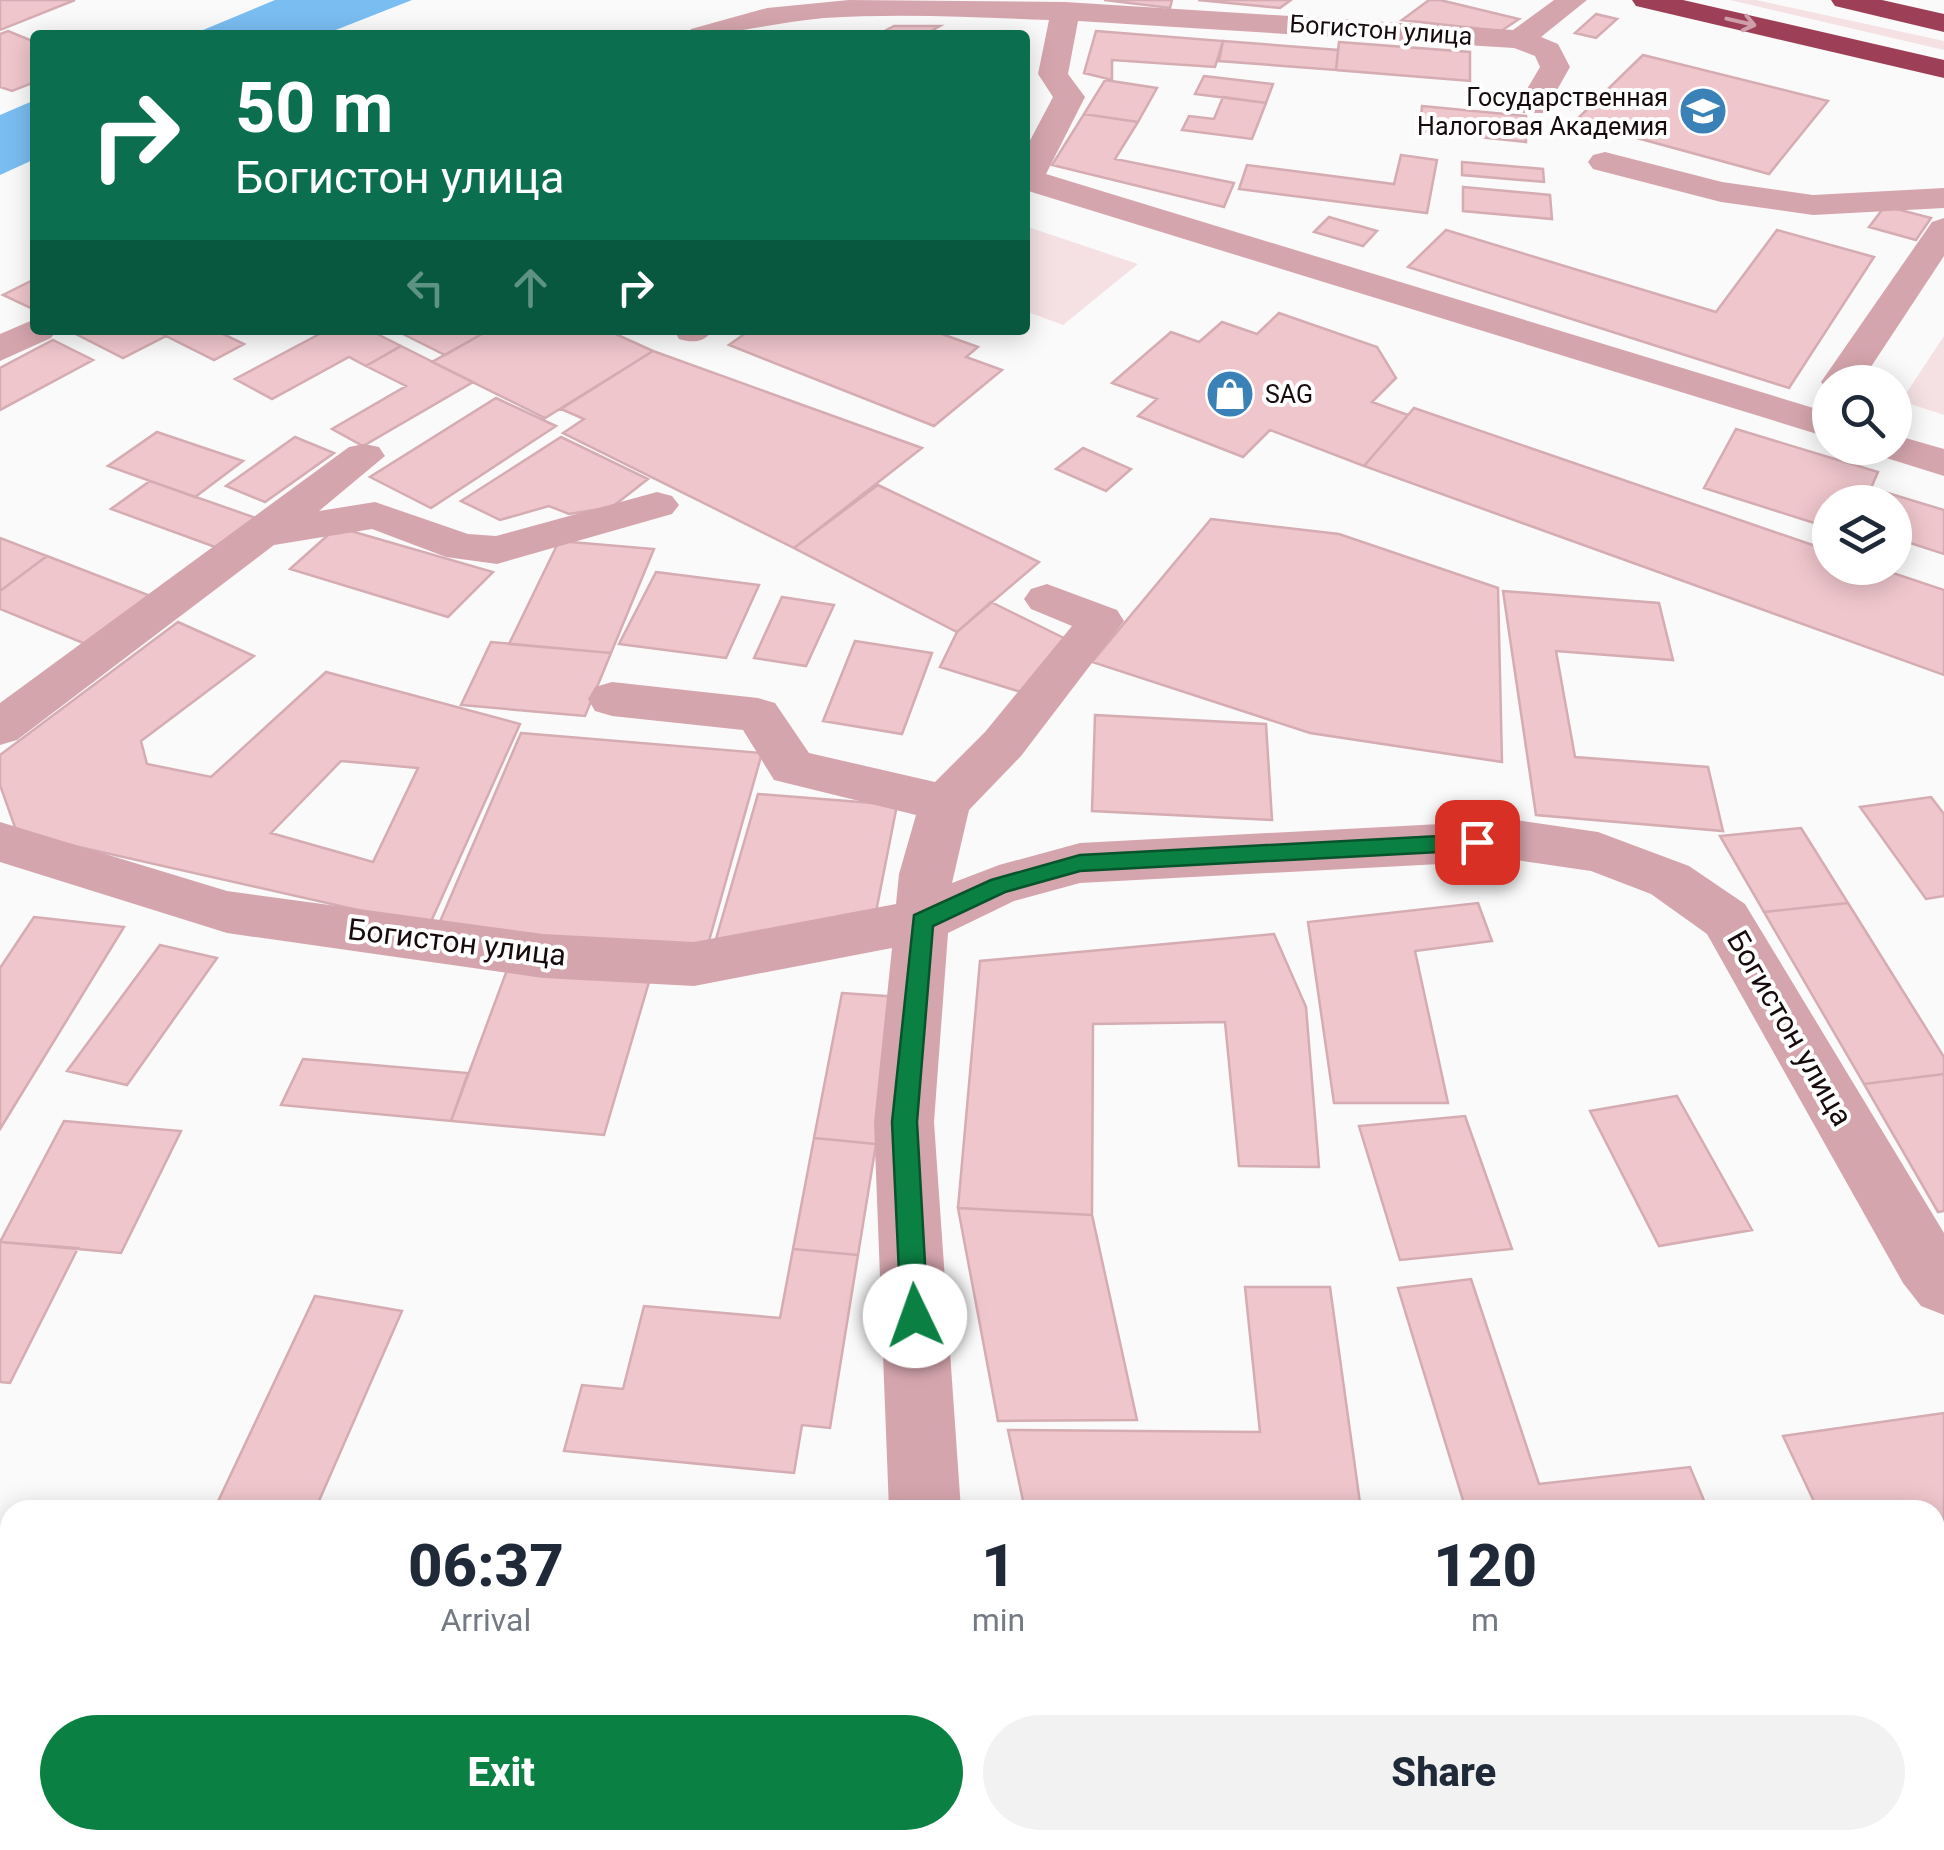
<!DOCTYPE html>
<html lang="en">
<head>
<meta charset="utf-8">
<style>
  :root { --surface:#fff; --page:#f2f2f3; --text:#1f2937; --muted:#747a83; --accent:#0b8043 }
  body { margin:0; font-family:Roboto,sans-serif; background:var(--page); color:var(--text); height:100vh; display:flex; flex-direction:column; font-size:38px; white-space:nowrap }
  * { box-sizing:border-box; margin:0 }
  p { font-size:32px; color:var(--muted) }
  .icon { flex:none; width:55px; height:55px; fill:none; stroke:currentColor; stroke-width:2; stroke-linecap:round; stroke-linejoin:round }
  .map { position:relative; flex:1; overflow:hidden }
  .sheet { position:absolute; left:0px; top:1500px; width:1945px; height:350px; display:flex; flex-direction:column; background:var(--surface); border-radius:30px 30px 0 0; box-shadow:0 5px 25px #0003 }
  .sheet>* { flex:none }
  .top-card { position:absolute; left:30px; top:30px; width:1000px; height:305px; border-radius:10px; box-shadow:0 5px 25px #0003; background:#0b6e4f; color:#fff; overflow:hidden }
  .tools { position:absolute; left:1812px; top:365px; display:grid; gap:20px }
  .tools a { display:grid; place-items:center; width:100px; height:100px; border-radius:50%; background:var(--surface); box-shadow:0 5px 25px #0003; font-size:50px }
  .pin { position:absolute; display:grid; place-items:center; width:85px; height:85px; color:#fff; margin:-42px; border-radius:20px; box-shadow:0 5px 15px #0006 }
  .me { position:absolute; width:110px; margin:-55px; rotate:357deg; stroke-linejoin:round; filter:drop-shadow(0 0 8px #0008) }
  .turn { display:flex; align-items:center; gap:35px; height:210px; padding:0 40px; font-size:45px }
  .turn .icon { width:130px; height:130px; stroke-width:2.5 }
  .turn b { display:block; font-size:70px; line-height:85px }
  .lanes { display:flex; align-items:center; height:95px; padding:0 40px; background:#0003; justify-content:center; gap:50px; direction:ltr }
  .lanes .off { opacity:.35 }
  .eta { display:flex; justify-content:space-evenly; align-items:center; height:170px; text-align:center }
  .eta b { font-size:60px; font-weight:800; line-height:70px }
  .primary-button { display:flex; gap:20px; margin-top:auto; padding:20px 40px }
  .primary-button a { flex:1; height:115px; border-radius:60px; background:var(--accent); color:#fff; font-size:40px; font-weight:800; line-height:115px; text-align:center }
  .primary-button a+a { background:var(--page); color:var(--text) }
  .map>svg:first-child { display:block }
  .green { fill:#f5e1e4 }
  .water { fill:#7abdf1 }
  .building { fill:#efc6cc; stroke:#d4acb2; stroke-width:2.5; fill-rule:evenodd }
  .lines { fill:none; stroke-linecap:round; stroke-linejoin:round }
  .minor { fill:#d5a5ad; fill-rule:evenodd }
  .highway { fill:#9d3f56; fill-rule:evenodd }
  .oneway { stroke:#ce9faa }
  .route { fill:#0b8043; stroke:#07532c; stroke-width:2.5 }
  .labels { text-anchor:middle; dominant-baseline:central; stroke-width:8; stroke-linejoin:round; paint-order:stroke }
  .far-street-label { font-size:25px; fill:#180b0d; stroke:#fff }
  .far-poi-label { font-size:25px; fill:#180b0d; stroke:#fff; text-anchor:end }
  .street-label { font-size:30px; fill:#180b0d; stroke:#fff }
</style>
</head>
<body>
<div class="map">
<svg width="1944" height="1850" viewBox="0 0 1944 1850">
  <rect width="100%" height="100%" fill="#fafafa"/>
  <path class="green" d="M1730,0H1756L1944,41V50Z
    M1025,226L1138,264L1063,325L1025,311Z
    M1944,336V415L1901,401Z"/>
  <path class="water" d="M275,0H412L323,35H191Z
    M35,100V159L0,175V115Z"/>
  <path class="building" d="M0,0H75L0,30Z
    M1104,0H1172L1170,8Z
    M1198,0H1291L1280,8Z
    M1429,0H1440L1519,19L1501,31L1402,20Z
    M1596,14L1617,19L1596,38L1575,33Z
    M894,26H940L924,35H877Z
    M8,31L35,42V82L12,91L0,87V34Z
    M1096,31L1223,41L1215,67L1112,60V80L1084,73Z
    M1223,41L1338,50L1336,70L1219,61Z
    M1339,42L1470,52V81L1336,70Z
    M1643,55L1828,101L1769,174L1575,121Z
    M1204,76L1273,84L1266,103L1195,94Z
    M1105,80L1157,88L1138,122L1084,114Z
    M1223,97L1266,103L1252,139L1182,130L1189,116L1214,119Z
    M1422,106L1526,116V142L1420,131Z
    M1084,114L1138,122L1115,159L1234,183L1224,207L1052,165Z
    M1401,155L1437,160L1427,213L1239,189L1247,165L1394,184Z
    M1462,162L1543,169L1544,182L1462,175Z
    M1463,187L1550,195L1552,219L1463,211Z
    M1885,206L1931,218L1916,240L1869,227Z
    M1329,217L1377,231L1363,246L1314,232Z
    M1446,230L1716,312L1777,230L1874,257L1789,388L1408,267Z
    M35,279V310L3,295Z
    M1279,313L1377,347L1396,378L1372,402L1408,415L1364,466L1270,430L1243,457L1138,416L1157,399L1112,383L1171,332L1199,342L1222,322L1257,334Z
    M76,330H154L166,336L123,358L72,332Z
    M154,330H215L244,344L214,360Z
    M327,330H369L401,346L366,366L349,357L272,399L235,379Z
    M395,330H489L445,355Z
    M489,330H607L653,351L545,418L432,362Z
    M750,330H931L978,347L966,357L1002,370L934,426L729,345Z
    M53,340L93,360L0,410V368Z
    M401,346L473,382L363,446L332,429L406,386L366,366Z
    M653,351L922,448L794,548L563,433L584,419L561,409Z
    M496,398L556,426L431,508L370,477Z
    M1414,408L1830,551V568H1878L1944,590V675L1364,466Z
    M1736,429L1878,472L1871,488L1944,510V554L1895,538V502H1830V528L1704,488Z
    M157,432L243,461L195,497L108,466Z
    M295,437L334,453L265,502L226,486Z
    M561,437L648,479L612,507L569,514L549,506L500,520L461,501Z
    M1083,448L1131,469L1106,491L1056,469Z
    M150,481L256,518L218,548L111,509Z
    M878,485L1039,562L957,632L794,548Z
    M1211,519L1339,534L1498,588L1502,762L1310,733L1092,662Z
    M337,527L493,572L448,617L290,569Z
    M0,538L47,556L0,591Z
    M559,541L654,549L611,653L509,644Z
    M47,556L156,598L93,647L0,609V591Z
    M656,572L759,585L726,658L619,644Z
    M1503,591L1659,603L1673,660L1556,651L1575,757L1708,767L1723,831L1536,815Z
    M782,597L834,605L806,666L754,658Z
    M991,602L1072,642L1021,692L940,667L957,632Z
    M178,622L254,656L141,741L147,764L211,777L326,672L520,724L429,926L17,833L0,785V755ZM341,761L418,768L373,862L271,833Z
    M855,641L932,653L902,734L823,721Z
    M491,642L611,653L585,716L461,705Z
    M1095,715L1266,724L1272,820L1092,811Z
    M521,733L762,753L705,955L436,931Z
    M758,794L897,805L874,922L716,939Z
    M1931,797L1944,814V896L1926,899L1860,807Z
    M1801,828L1848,903L1764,912L1720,836Z
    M1478,903L1492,941L1415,951L1448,1103H1334L1308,922Z
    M1848,903L1944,1057V1074L1864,1084L1764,912Z
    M34,917L124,927L0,1129V968Z
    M1274,934L1306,1007L1319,1167L1239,1166L1225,1022L1093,1024L1092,1215L958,1208L980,961Z
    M160,945L217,958L127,1085L67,1071Z
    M507,970L649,982L604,1135L451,1121Z
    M842,993L899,997L876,1144L814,1138Z
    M303,1059L468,1073L451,1121L281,1105Z
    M1944,1074V1211L1938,1212L1864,1084Z
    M1677,1096L1752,1230L1659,1246L1590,1111Z
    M1465,1116L1512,1249L1400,1260L1359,1126Z
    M64,1121L181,1131L121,1253L0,1242Z
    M814,1138L876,1144L858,1255L793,1249Z
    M958,1208L1092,1215L1137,1420L998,1421Z
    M0,1242L78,1248L10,1383L0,1382Z
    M793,1249L858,1255L830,1428L802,1425L794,1473L564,1451L582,1385L623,1389L644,1306L780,1318Z
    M1471,1279L1539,1484L1690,1467L1708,1510H1466L1398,1288Z
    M1245,1287H1330L1361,1510H1025L1008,1430L1260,1432Z
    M315,1296L402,1311L315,1510H214Z
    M1944,1413V1528L1935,1530V1510H1818L1783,1436Z
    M1944,1582V1683L1935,1684V1583Z
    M6,1795L10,1796V1840H121L116,1850H0V1805Z
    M474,1840H494L502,1850H465Z
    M548,1840H710L706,1850H542Z
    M1081,1840H1096L1120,1850H1082Z
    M1443,1840H1537L1538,1850L1444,1849Z"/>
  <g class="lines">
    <path class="minor" d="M849,0L1065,2L1513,30L1554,0H1587L1541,37L1558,44L1570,67L1544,113H1522L1517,106L1540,67L1535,56L1514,48L1078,21L1068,74L1085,97L1046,174L1830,413V438L1025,190V150L1053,97L1038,74L1049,20C975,17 898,13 824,18C777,22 733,35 686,35L691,29L767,8Z
      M1605,152L1722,182L1813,195L1944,188V208L1813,215L1721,202L1593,169L1588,162L1593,155Z
      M1944,218V256L1861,382H1830V391L1827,390L1821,382L1932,222Z
      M35,319V330H57L51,338L0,361V334Z
      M674,330H713C704,343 693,343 679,339Z
      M1895,435L1944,449V476L1880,456L1875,448H1895Z
      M364,444L379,447L385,456L319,511L375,502L468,534L496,536L657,492L672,496L679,505L672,514L497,564L446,557L372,529L274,545L17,740L0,745V703L349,447Z
      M1047,584L1117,610L1124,621L1021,756L969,810L952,883L999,865L1080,843L1516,820L1598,832L1689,866L1745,904L1944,1233V1315L1921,1306L1903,1283L1707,934L1651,894L1591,871L1516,860L1080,883L1014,901L948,933L934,1122L961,1510H889L874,1122L892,948L694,986L543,978L227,933L0,862V822L227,891L543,934L694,942L896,904L899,874L916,815L774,780L743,730L612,716L595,711L588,699L595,687L612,682L758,698L775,703L809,753L935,782L985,732L1072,626L1031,609L1024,599L1031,589Z
      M923,1840H1005L1008,1850H926Z"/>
    <path class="highway" d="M1632,0H1683L1944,60V78L1636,6Z
      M1831,0H1882L1944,14V32L1835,6Z"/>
  </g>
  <defs><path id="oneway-shaft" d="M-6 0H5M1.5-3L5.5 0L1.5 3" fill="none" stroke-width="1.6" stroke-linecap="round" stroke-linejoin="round" transform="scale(2.5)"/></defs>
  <use class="oneway" href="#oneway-shaft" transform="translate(1741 22) rotate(13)"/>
  <path class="route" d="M1477,834L1488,842L1477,850L1080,871L1005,892L933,926L917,1122L928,1316L924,1325L915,1329L905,1325L901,1316L892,1122L914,915L991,880L1080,855Z"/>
  <defs>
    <g id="university-disc" transform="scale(2.5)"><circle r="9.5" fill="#3981b6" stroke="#fff"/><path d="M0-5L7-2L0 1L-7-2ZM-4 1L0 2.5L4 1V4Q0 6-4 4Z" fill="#fff"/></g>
    <g id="shop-disc" transform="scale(2.5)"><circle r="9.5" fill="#3981b6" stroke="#fff"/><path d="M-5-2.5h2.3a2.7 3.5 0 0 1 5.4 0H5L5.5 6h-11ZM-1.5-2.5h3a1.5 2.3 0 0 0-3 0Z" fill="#fff"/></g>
  </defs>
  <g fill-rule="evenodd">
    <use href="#university-disc" x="1703" y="111"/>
    <use href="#shop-disc" x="1230" y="394"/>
  </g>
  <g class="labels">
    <g class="far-street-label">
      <text transform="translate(1381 30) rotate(4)">Богистон улица</text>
    </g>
    <g class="far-poi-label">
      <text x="1668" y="97">Государственная<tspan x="1668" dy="29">Налоговая Академия</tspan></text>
      <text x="1265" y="394" text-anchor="start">SAG</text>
    </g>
    <g class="street-label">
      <text transform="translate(457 942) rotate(7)">Богистон улица</text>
      <text transform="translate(1790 1028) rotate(60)">Богистон улица</text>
    </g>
  </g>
</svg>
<div class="tools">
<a><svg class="icon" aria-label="search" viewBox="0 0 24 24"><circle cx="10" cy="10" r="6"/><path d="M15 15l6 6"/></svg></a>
<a><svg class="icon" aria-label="layers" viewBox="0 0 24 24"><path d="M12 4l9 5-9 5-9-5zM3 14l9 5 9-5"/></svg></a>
</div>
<div class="pin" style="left:1477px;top:842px;background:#d93025"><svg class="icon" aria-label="arrive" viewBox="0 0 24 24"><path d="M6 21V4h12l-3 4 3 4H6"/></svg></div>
<svg class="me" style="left:915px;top:1316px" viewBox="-20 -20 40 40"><circle r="19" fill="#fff"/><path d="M0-13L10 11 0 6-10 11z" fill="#0b8043"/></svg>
<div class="top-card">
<div class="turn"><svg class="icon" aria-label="right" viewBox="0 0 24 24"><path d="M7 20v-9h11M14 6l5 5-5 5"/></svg><div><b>50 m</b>Богистон улица</div></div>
<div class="lanes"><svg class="icon off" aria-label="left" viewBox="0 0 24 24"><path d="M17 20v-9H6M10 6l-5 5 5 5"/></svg><svg class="icon off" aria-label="ahead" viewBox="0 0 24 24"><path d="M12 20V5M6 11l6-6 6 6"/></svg><svg class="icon" aria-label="right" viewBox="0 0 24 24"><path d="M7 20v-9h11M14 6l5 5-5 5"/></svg></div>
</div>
<section class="sheet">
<div class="eta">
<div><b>06:37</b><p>Arrival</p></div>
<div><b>1</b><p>min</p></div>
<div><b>120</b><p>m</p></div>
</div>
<div class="primary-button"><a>Exit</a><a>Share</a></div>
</section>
</div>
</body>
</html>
